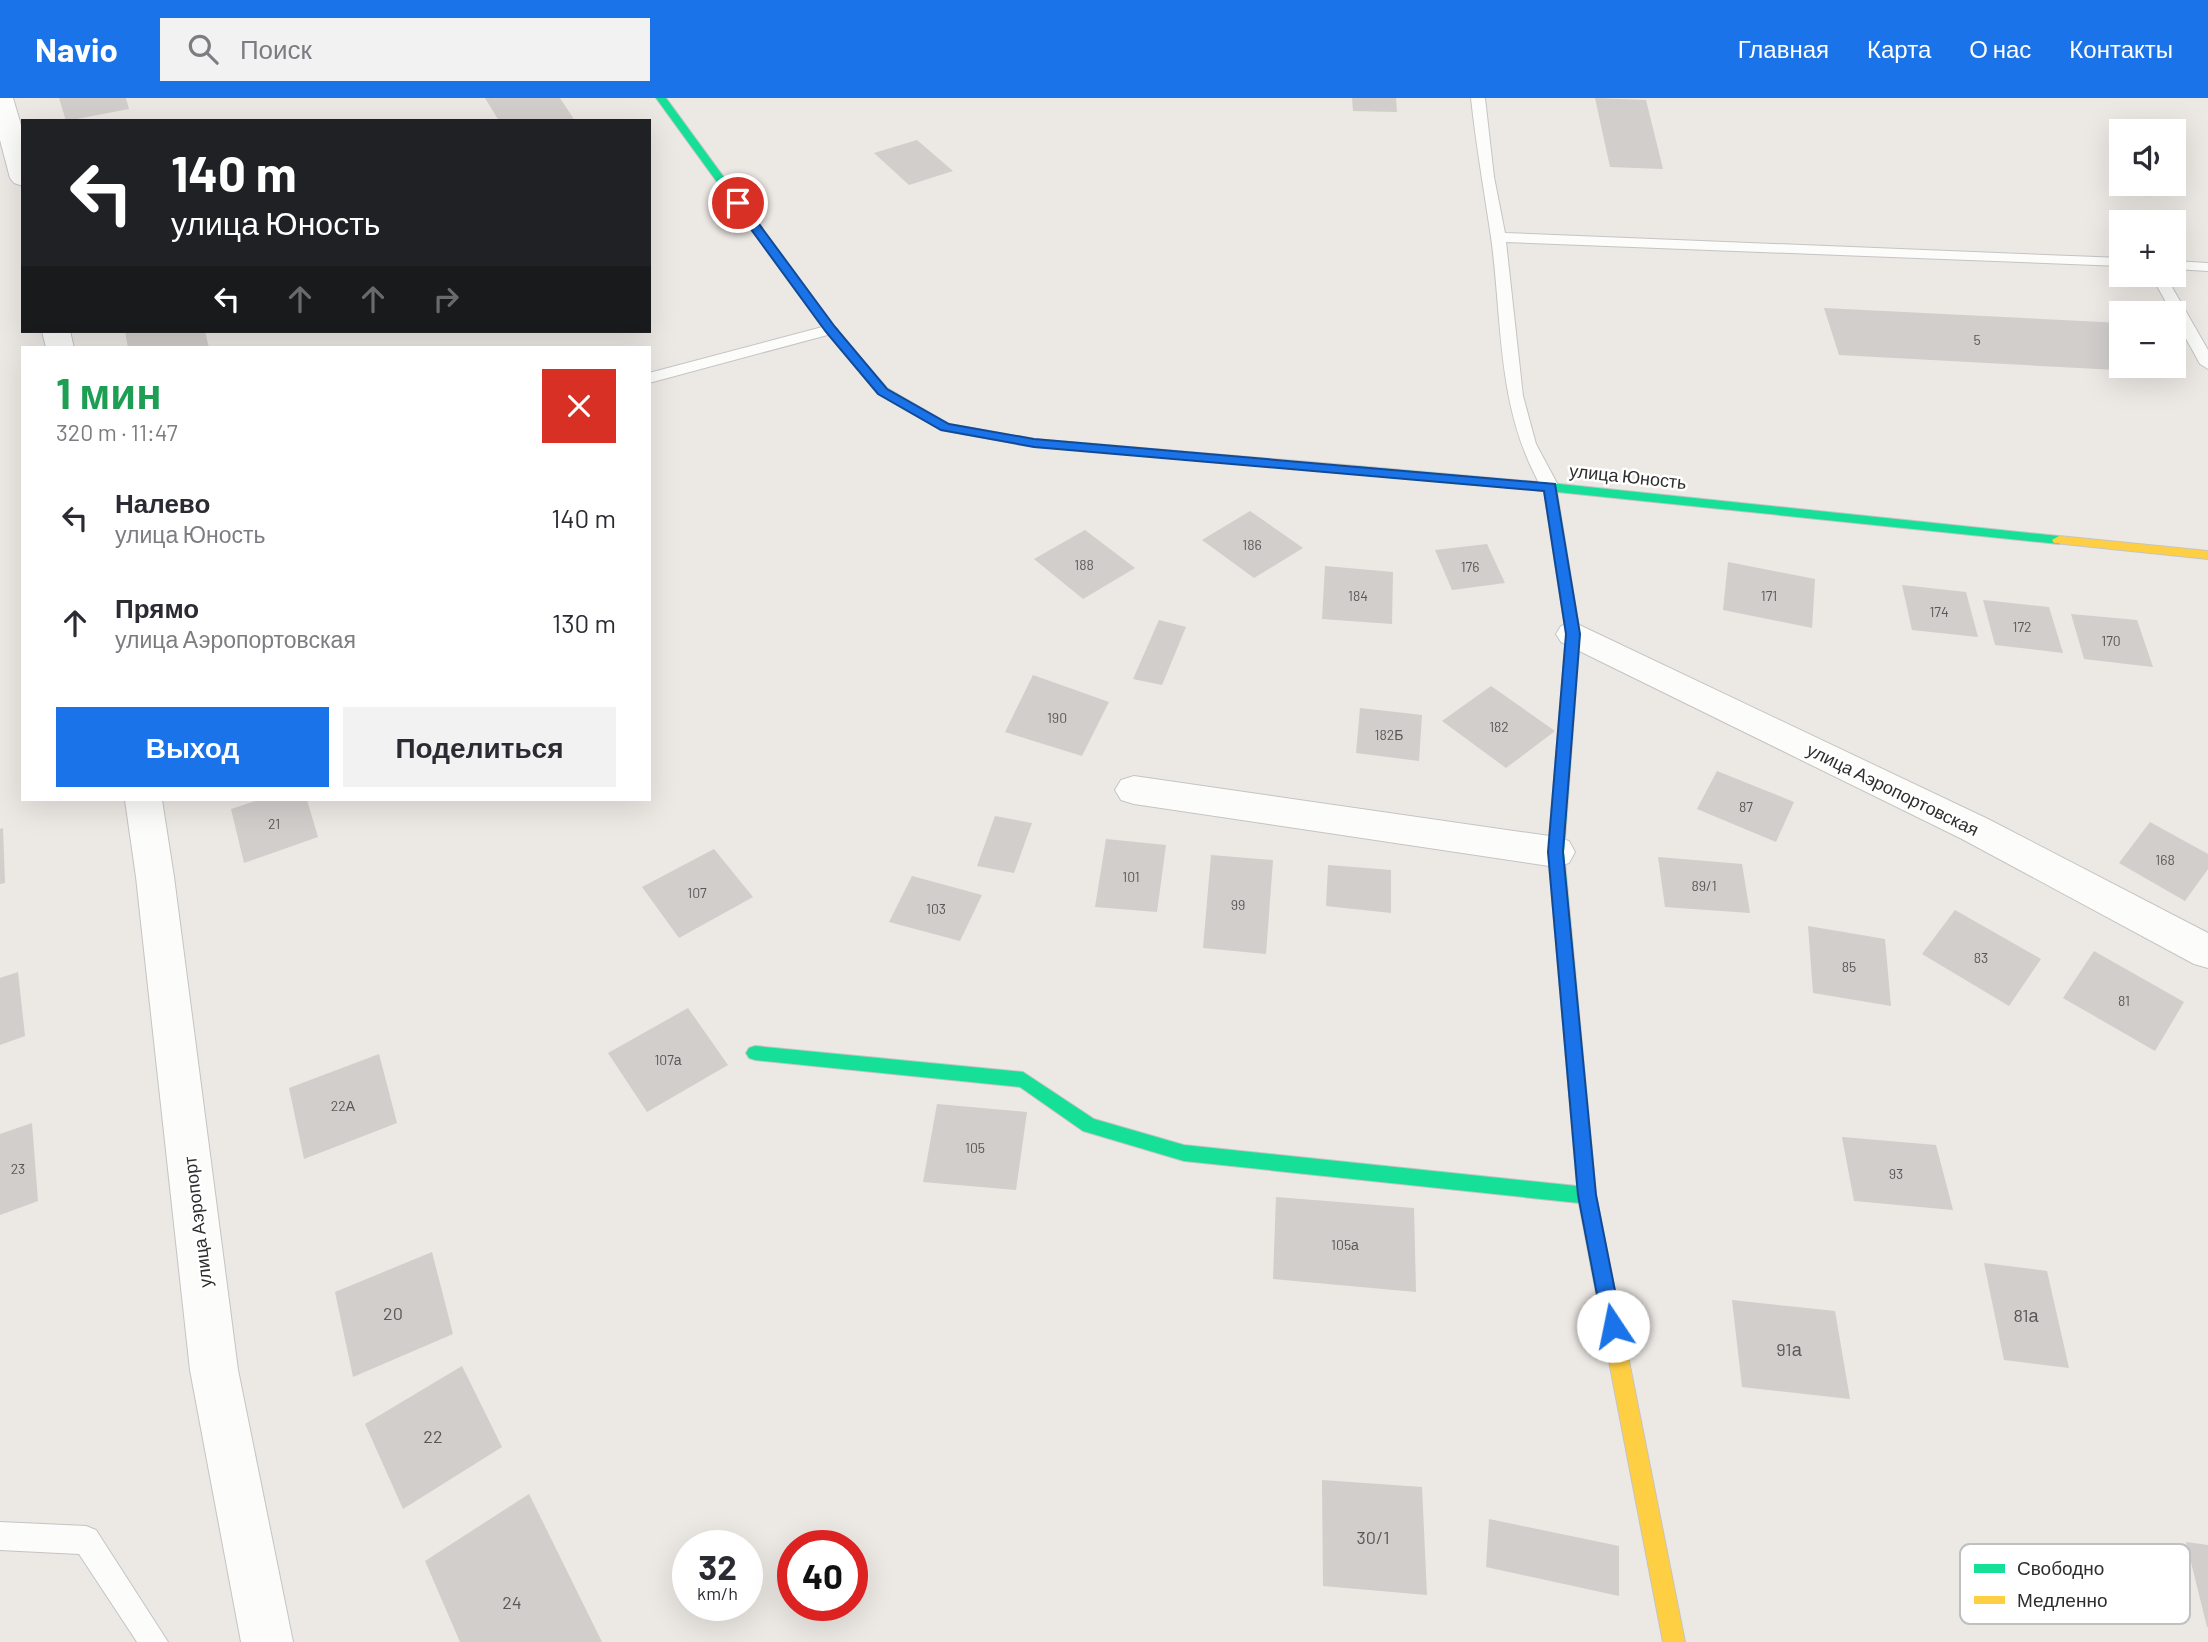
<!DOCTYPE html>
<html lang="ru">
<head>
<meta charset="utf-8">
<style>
  :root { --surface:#fff; --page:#f2f2f3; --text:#2b2b33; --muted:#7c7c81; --accent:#1a73e8 }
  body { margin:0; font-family:Barlow,sans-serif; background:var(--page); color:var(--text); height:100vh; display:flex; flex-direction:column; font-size:26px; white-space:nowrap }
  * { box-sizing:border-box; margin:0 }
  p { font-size:23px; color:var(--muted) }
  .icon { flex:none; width:38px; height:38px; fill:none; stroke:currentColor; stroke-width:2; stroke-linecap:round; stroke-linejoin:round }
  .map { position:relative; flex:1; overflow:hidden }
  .panel { position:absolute; left:21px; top:248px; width:630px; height:455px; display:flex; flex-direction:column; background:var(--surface); border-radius:0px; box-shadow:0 7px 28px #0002 }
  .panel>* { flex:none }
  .banner { position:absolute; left:21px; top:21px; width:630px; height:214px; border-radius:0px; box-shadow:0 7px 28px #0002; background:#202124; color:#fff; overflow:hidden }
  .tools { position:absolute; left:2109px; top:21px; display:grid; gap:14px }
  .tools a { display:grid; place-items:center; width:77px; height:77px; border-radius:0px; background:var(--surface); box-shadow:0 7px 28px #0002; font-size:35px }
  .speed { position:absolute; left:672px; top:1432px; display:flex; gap:14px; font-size:35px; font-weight:700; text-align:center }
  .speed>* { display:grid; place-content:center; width:91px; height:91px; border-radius:50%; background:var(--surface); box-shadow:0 7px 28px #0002; line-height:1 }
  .speed small { font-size:18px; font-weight:400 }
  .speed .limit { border:10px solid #d22; background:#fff; color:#111 }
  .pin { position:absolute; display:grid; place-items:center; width:60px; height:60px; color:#fff; margin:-30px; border:4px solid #fff; border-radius:50%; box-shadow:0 2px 7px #0007 }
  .me { position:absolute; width:77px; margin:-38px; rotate:349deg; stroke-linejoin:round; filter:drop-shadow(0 0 5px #0008) }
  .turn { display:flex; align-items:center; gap:24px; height:147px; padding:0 35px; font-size:32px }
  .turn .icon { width:91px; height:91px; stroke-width:2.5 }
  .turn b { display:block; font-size:49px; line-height:60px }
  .lanes { display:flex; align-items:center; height:66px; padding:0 35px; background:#0003; justify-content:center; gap:35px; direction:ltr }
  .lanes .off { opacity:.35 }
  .round { display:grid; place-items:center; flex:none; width:74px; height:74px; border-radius:0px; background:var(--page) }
  .head { display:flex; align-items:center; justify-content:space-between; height:119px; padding:0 35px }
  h1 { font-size:42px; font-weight:700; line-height:52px; color:#1e9e55 }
  .cta { display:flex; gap:14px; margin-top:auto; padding:14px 35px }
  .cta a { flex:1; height:80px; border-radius:0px; background:var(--accent); color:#fff; font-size:28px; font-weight:700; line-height:80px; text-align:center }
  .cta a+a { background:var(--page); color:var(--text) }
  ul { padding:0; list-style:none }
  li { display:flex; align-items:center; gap:21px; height:105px; padding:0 35px }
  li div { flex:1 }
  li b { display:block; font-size:26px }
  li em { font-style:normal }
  header { display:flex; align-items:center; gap:42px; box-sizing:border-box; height:98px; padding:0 35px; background:var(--accent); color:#fff }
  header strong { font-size:33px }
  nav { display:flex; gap:38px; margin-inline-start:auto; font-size:24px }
  .search { width:490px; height:63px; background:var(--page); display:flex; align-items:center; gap:18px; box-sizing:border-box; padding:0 24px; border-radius:0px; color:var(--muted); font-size:26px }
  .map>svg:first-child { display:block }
  .building { fill:#d1cecb }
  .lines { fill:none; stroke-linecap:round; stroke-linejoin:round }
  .lane-casing { stroke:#c5c4c5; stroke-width:2 }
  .street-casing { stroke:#c5c4c5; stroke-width:2 }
  .fast-casing { stroke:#c5c4c5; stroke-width:2 }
  .slow-casing { stroke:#c5c4c5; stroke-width:2 }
  .lane { fill:#fcfcfb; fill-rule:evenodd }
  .street { fill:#fcfcfb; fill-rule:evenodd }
  .fast { fill:#16e098; fill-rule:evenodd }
  .slow { fill:#ffcf43; fill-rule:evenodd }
  .route { fill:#1a73e8; stroke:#114b97; stroke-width:2 }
  .labels { text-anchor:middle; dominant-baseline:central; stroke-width:5; stroke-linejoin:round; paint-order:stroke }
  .number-label { font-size:14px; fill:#585857 }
  .street-label { font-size:18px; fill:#2e2e2e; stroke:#fff }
  .near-number-label { font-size:18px; fill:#585857 }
  .key { fill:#fff; stroke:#c0c0c0; stroke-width:2 }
  .key-label { font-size:19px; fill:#2e2e2e }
</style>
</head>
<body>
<header>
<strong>Navio</strong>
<div class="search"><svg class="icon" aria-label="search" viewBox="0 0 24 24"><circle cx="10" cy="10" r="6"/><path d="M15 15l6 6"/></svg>Поиск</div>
<nav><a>Главная</a><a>Карта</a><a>О нас</a><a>Контакты</a></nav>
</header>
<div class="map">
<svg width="2208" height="1544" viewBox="0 0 2208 1544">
  <rect width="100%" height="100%" fill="#ece8e4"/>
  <path class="building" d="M59,0H126L129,11L66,23Z
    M485,0H560L575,23H499Z
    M1352,0H1396L1397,14L1353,13Z
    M1595,0L1646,2L1663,71L1610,69Z
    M917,42L953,73L909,87L874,55Z
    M1824,210L2121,225V268H2169L2172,275L1839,257Z
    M125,233H205L209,250H128Z
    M1250,413L1303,450L1254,480L1202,442Z
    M1085,432L1135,470L1083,501L1034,461Z
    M1487,446L1505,485L1452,492L1435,452Z
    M1728,464L1815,481L1812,530L1723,512Z
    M1325,468L1393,474L1392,526L1322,521Z
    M1902,487L1966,494L1978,539L1912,532Z
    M1983,502L2049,509L2063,555L1995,547Z
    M2071,516L2137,522L2153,569L2084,561Z
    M1159,522L1186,529L1162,587L1133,581Z
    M1033,577L1109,604L1082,658L1005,634Z
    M1491,588L1555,633L1506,670L1442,623Z
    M1360,610L1422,617L1419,663L1356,655Z
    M1717,673L1794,704L1776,744L1697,711Z
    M258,702H307L318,739L244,765L231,711Z
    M995,718L1032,725L1014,775L977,768Z
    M2150,724L2208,756V771L2185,803L2119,765Z
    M3,730L5,785L0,786V731Z
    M1106,741L1166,747L1157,814L1095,809Z
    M714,751L753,799L679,840L642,789Z
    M1211,757L1273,762L1266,856L1203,850Z
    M1658,759L1742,766L1750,815L1665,809Z
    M1328,767L1391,772V815L1326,808Z
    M912,778L982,797L960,843L889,824Z
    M1955,812L2041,861L2009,908L1922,856Z
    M1808,828L1885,841L1891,908L1813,895Z
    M2094,853L2184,904L2155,953L2063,900Z
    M18,874L25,938L0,947V880Z
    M688,910L728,967L647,1014L608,955Z
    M379,956L397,1025L304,1061L289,990Z
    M937,1006L1027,1014L1016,1092L923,1084Z
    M32,1025L38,1103L0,1117V1036Z
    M1842,1039L1936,1047L1953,1112L1854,1103Z
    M1276,1099L1414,1110L1416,1194L1273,1181Z
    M432,1154L453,1236L353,1279L335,1194Z
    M1984,1165L2047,1173L2069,1270L2004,1262Z
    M1732,1202L1835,1213L1850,1301L1742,1289Z
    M462,1268L502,1349L403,1411L365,1326Z
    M1322,1382L1422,1389L1427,1497L1323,1488Z
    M529,1396L602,1544H460L425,1463Z
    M1489,1421L1619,1448V1498L1486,1469Z
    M2186,1444L2208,1447V1529H2207Z"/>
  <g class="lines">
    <g class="lane-casing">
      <path id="lane" d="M1471,0H1485L1494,79L1505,135L2121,160V168L1506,144L1523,298L1536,346L1559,389L1550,394C1541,392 1538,383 1534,375C1497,301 1502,219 1491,139C1484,92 1476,47 1471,0Z
        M2174,163L2208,165V173L2174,171Z
        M2151,177H2165L2208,252V271L2200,266Z
        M830,227L835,229L838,232L835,235L649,285V275Z
        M0,1424L86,1428L96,1432L168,1544H137L79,1456L0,1452Z"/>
    </g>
    <g class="street-casing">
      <path id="street" d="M0,0H13L23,34V88L14,85L10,80L0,42Z
        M42,233H70L74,250H46Z
        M1573,524L1988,721L2208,835V870L2194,866L1962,741L1561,544L1556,536L1561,528Z
        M1134,678L1556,739L1569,743L1575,754L1569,765L1556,769L1134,706L1121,702L1115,692L1121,682Z
        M125,702H162L174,779L238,1272L293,1544H241L190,1272L136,779Z"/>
    </g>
    <g class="fast-casing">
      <path id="fast" d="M656,0H666L834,230L887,290L949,326L1034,341L1094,346L1100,350L1098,353L1034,349L941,332L879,296L826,234Z
        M1356,368L1550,385L2059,438L2066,442L2059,446L1557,394L1580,536L1564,754L1596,1097L1628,1258L1625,1265L1618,1267L1611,1265L1608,1258L1579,1105L1184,1063L1083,1033L1020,989L755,962L749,960L746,955L749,950L755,948L1023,974L1094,1021L1184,1047L1577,1088L1548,754L1566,536L1544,393L1352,375L1350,372Z"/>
    </g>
    <g class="slow-casing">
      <path id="slow" d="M1094,346L1356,368L1362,372L1356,376L1090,353L1088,350Z
        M2059,438L2208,453V461L2054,445L2052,442Z
        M1618,1249L1625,1251L1628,1258L1685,1544H1663L1608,1258L1611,1251Z"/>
    </g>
    <use href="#lane" class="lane"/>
    <use href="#street" class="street"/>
    <use href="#fast" class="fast"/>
    <use href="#slow" class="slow"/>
  </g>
  <path class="route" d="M734,103H742L835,229L887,291L949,326L1034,341L1555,386L1580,536L1563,754L1596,1097L1622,1228L1619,1235L1613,1238L1606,1235L1603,1228L1578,1097L1548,754L1566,536L1544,393L1034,349L941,332L878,296L826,234L734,108Z"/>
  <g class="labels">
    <g class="number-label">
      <text x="1977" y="241">5</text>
      <text x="1252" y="446">186</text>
      <text x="1084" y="466">188</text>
      <text x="1470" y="468">176</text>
      <text x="1358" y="497">184</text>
      <text x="1769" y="497">171</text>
      <text x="1939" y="513">174</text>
      <text x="2022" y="528">172</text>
      <text x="2111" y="542">170</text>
      <text x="1057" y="619">190</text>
      <text x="1499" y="628">182</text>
      <text x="1389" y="636">182Б</text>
      <text x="1746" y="708">87</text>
      <text x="274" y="725">21</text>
      <text x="2165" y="761">168</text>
      <text x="1131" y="778">101</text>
      <text x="1704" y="787">89/1</text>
      <text x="697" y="794">107</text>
      <text x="1238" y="806">99</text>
      <text x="936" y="810">103</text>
      <text x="1981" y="859">83</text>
      <text x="1849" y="868">85</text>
      <text x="2124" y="902">81</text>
      <text x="668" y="961">107а</text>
      <text x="343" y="1007">22А</text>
      <text x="975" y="1049">105</text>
      <text x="18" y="1070">23</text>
      <text x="1896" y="1075">93</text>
      <text x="1345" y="1146">105а</text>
    </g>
    <g class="street-label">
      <text transform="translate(1628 378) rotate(6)">улица Юность</text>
      <text transform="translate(1893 691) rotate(26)">улица Аэропортовская</text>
      <text transform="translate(197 1124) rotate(-97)">улица Аэропорт</text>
    </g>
    <g class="near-number-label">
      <text x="393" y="1215">20</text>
      <text x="2026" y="1217">81а</text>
      <text x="1789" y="1251">91а</text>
      <text x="433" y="1338">22</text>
      <text x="1373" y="1439">30/1</text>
      <text x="512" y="1504">24</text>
    </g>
  </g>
  <rect x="1960" y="1446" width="230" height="80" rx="10" class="key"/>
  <rect x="1974" y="1466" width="31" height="9" fill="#16e098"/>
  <rect x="1974" y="1498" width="31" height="8" fill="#ffcf43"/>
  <g class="key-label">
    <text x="2017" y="1477">Свободно</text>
    <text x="2017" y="1509">Медленно</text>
  </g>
</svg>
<div class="tools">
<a><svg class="icon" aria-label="sound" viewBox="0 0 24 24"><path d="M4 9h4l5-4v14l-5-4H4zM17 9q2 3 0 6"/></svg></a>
<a>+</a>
<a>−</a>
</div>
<div class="speed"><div>32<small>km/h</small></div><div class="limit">40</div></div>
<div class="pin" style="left:738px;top:105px;background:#d93025"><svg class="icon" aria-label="arrive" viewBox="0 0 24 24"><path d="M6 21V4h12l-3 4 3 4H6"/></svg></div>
<svg class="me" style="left:1613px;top:1228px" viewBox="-20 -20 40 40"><circle r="19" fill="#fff"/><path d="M0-13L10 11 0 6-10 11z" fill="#1a73e8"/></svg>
<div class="banner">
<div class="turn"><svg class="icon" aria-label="left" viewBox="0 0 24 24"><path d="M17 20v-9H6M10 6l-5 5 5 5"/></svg><div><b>140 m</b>улица Юность</div></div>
<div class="lanes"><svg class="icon" aria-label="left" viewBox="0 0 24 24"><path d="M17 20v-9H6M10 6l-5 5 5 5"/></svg><svg class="icon off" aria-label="ahead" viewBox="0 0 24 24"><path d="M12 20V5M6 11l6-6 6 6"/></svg><svg class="icon off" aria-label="ahead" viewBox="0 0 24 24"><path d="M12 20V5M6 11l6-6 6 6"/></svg><svg class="icon off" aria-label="right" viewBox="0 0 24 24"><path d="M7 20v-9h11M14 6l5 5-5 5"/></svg></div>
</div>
<section class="panel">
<div class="head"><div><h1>1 мин</h1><p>320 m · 11:47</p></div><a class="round" style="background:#d93025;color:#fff"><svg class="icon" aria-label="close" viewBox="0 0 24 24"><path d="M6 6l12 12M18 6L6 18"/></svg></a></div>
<ul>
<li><svg class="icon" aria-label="left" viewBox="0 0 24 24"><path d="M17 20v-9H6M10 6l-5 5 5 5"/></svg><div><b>Налево</b><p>улица Юность</p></div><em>140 m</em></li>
<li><svg class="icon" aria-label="ahead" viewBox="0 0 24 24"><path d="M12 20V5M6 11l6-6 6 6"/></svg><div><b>Прямо</b><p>улица Аэропортовская</p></div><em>130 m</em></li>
</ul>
<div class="cta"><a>Выход</a><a>Поделиться</a></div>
</section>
</div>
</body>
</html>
